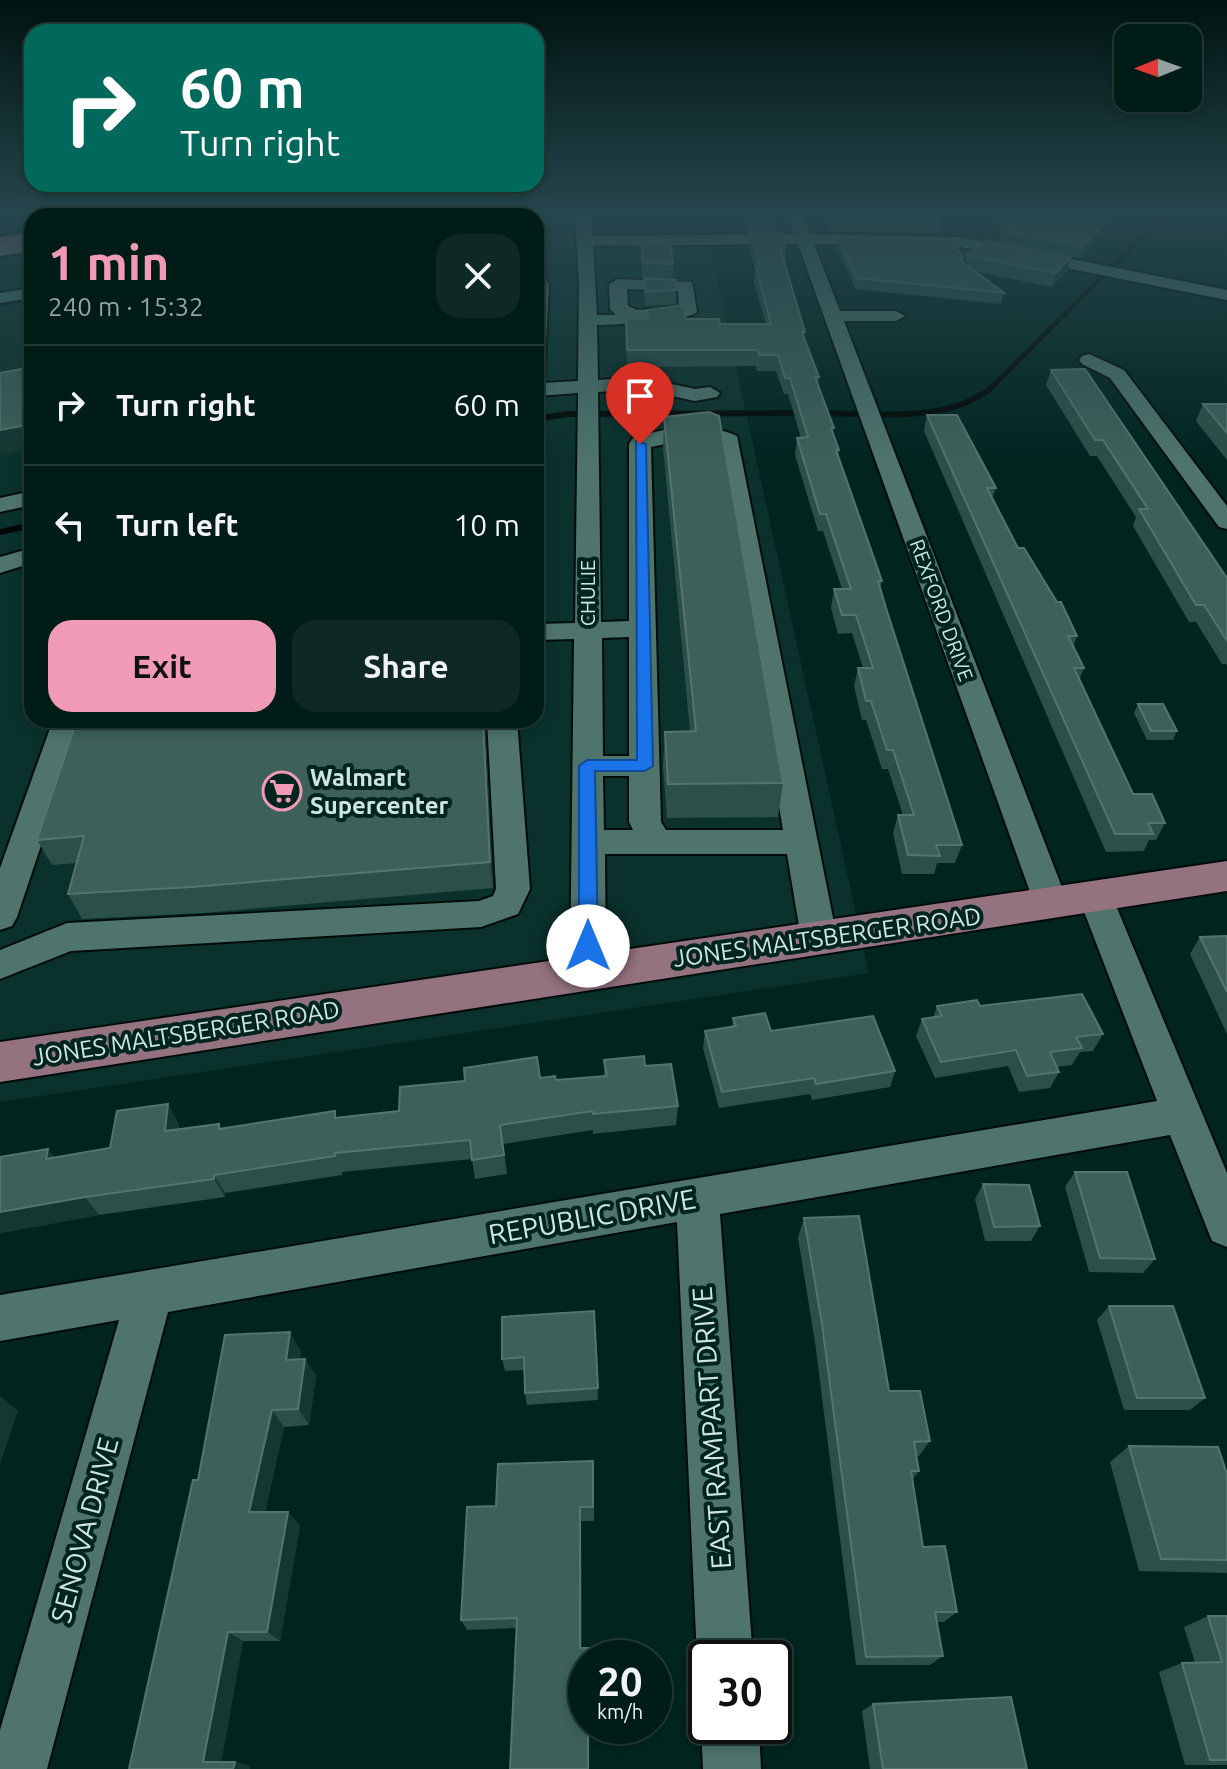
<!DOCTYPE html>
<html lang="en">
<head>
<meta charset="utf-8">
<style>
  :root { --surface:#001c17; --page:#0e2924; --text:#f1f3f6; --muted:#95a1a1; --line:#223a36; --accent:#f09ab6 }
  body { margin:0; font-family:Ubuntu,sans-serif; background:var(--page); color:var(--text); height:100vh; display:flex; flex-direction:column; font-size:30px; white-space:nowrap }
  * { box-sizing:border-box; margin:0 }
  p { font-size:26px; color:var(--muted) }
  .icon { flex:none; width:44px; height:44px; fill:none; stroke:currentColor; stroke-width:2; stroke-linecap:round; stroke-linejoin:round }
  .map { position:relative; flex:1; overflow:hidden }
  .side { position:absolute; left:24px; top:208px; width:520px; height:520px; display:flex; flex-direction:column; background:var(--surface); border-radius:24px; box-shadow:0 4px 12px #0003,0 0 0 2px var(--line) }
  .side>* { flex:none }
  .banner { position:absolute; left:24px; top:24px; width:520px; height:168px; border-radius:24px; box-shadow:0 4px 12px #0003,0 0 0 2px var(--line); background:#00695c; color:#fff; overflow:hidden }
  .needle { width:52px; rotate:269deg }
  .fabs { position:absolute; left:1114px; top:24px; display:grid; gap:16px }
  .fabs a { display:grid; place-items:center; width:88px; height:88px; border-radius:16px; background:var(--surface); box-shadow:0 4px 12px #0003,0 0 0 2px var(--line); font-size:40px }
  .speed { position:absolute; left:568px; top:1640px; display:flex; gap:16px; font-size:40px; font-weight:700; text-align:center }
  .speed>* { display:grid; place-content:center; width:104px; height:104px; border-radius:50%; background:var(--surface); box-shadow:0 4px 12px #0003,0 0 0 2px var(--line); line-height:1 }
  .speed small { font-size:20px; font-weight:400 }
  .speed .limit { border:4px solid #111; border-radius:12px; background:#fff; color:#111 }
  .pin { position:absolute; display:grid; place-items:center; width:68px; height:68px; color:#fff; margin:-82px -34px; border-radius:50% 50% 50% 0; rotate:-45deg; box-shadow:0 0 8px #0007 }
  .pin .icon { rotate:45deg }
  .me { position:absolute; width:88px; margin:-44px; rotate:0deg; stroke-linejoin:round; filter:drop-shadow(0 0 6px #0008) }
  .turn { display:flex; align-items:center; gap:28px; height:168px; padding:0 24px; font-size:36px }
  .turn .icon { width:104px; height:104px; stroke-width:2.5 }
  .turn b { display:block; font-size:56px; line-height:68px }
  .round { display:grid; place-items:center; flex:none; width:84px; height:84px; border-radius:24px; background:var(--page) }
  .summary { display:flex; align-items:center; justify-content:space-between; height:136px; padding:0 24px }
  h1 { font-size:48px; font-weight:600; line-height:60px; color:var(--accent) }
  .primary-button { display:flex; gap:16px; margin-top:auto; padding:16px 24px }
  .primary-button a { flex:1; height:92px; border-radius:24px; background:var(--accent); color:#111; font-size:32px; font-weight:600; line-height:92px; text-align:center }
  .primary-button a+a { background:var(--page); color:var(--text) }
  ul { padding:0; list-style:none }
  li { display:flex; align-items:center; gap:24px; height:120px; padding:0 24px; border-top:2px solid var(--line) }
  li div { flex:1 }
  li b { display:block; font-size:30px }
  li em { font-style:normal }
  .map>svg:first-child { display:block }
  .built { fill:#0a312b }
  .lines { fill:none; stroke-linecap:round; stroke-linejoin:round }
  .stream-far1 { stroke:#010806; stroke-width:5 }
  .stream { stroke:#010806; stroke-width:6 }
  .minor-casing { stroke:#000c09; stroke-width:4 }
  .major-casing { stroke:#000c09; stroke-width:4 }
  .highway-casing { stroke:#000c09; stroke-width:4 }
  .minor { fill:#4e746c; fill-rule:evenodd }
  .major { fill:#947280; fill-rule:evenodd }
  .highway { fill:#c3718d; fill-rule:evenodd }
  .wall { fill:#2b5048 }
  .shaded-wall { fill:#133831 }
  .building { fill:#3d6059; stroke:#54756e; stroke-width:2 }
  .route { fill:#1a73e8; stroke:#114b97; stroke-width:2 }
  .labels { text-anchor:middle; dominant-baseline:central; stroke-width:8; stroke-linejoin:round; paint-order:stroke }
  .far-street-label { font-size:20px; fill:#d1e5e0; stroke:#00251f }
  .poi-label { font-size:24px; font-weight:bold; fill:#d1e5e0; stroke:#00251f; text-anchor:start }
  .street-label { font-size:24px; fill:#d1e5e0; stroke:#00251f }
  .near-street-label { font-size:28px; fill:#d1e5e0; stroke:#00251f }
</style>
</head>
<body>
<div class="map">
<svg width="1227" height="1769" viewBox="0 0 1227 1769">
  <rect width="100%" height="100%" fill="#00251f"/>
  <path class="built" d="M508,214H598L599,235H707L869,973L0,1102V306L32,302V720H536V216H498Z
    M32,249V300L0,304V253Z"/>
  <g class="lines">
    <path class="stream-far1" d="M994,385L1165,214"/>
    <path class="stream" d="M819,413C875,413 954,425 996,383
      M536,419L568,414L804,413
      M0,532L32,525"/>
    <g class="minor-casing">
      <path id="minor" d="M575,214H591L593,236L794,234L787,214H803L810,234L961,237L1227,290V300L961,247L814,244L840,311H896L905,316L896,321H844L1068,903L1063,912L1051,916L1039,912L1034,903L798,244L593,246L597,315H616L610,309L609,284L618,279L692,282L697,312C688,321 614,325 597,325L598,380L639,377L695,389L710,387L720,393L717,397L695,401L639,389L598,392L601,622L629,621V444L632,439C667,427 702,420 737,436L837,938L832,948L819,952L806,948L801,938L787,854H605L606,972L601,982L588,987L575,982L570,972L574,639L536,640V624L575,623L578,393L536,396V280H546L549,284L544,383L578,381L579,283ZM627,289L678,291L679,307L637,310L628,306ZM685,440H708L719,444L783,830H666L661,822L651,447ZM629,637V756H603L602,638ZM603,776H629V822L633,830H604Z
        M32,288V298L0,303V293Z
        M1089,354L1124,370L1227,506V529L1219,527L1110,378L1082,364L1079,360L1082,356Z
        M32,491V505L0,512V498Z
        M32,548V563L0,573V557Z
        M53,720H83L17,917L12,926L0,930V868Z
        M487,720H517L530,889L518,914L481,927L71,951L0,979V950L67,923L479,901L493,896L496,889Z
        M1095,883L1107,887L1112,896L1227,1173V1247L1212,1241L1170,1135L720,1214L753,1658H706V1678L697,1658L677,1222L168,1312L47,1769H0V1730L119,1320L0,1341V1295L1157,1101L1078,896L1083,887Z
        M706,1715V1726H759L761,1769H703L701,1726Z"/>
    </g>
    <g class="major-casing">
      <path id="major" d="M302,214H398L397,216Z
        M455,214H489L453,216Z
        M32,240V252L0,256V244Z
        M1227,861V891L0,1082V1042Z"/>
    </g>
    <g class="highway-casing">
      <path id="highway" d="M81,214H115L80,216Z
        M194,214H230L193,216Z
        M32,232V244L0,249V237Z"/>
    </g>
    <use href="#minor" class="minor"/>
    <use href="#major" class="major"/>
    <use href="#highway" class="highway"/>
  </g>
  <path class="wall" d="M744,214H775L777,218L775,231H746L744,220Z
    M820,214H936L942,224L940,234L831,231L824,218H821Z
    M988,214H1105L1112,215L1109,226L1080,258L999,242L1001,232Z
    M751,233L786,244L785,259H783L805,332L804,339L819,377L818,385L834,428L833,433L839,450L838,457L882,581L880,589L962,845L955,863H937L934,874H902L893,833L898,815H903L888,769H882L866,720H862L854,686L858,668H863L852,633L838,634L831,608L834,589H842L823,531H818L795,455L797,438H801L788,394H784L776,371H757L756,366L627,367L626,319H647V310L686,319L720,324H766L754,283L755,271L750,247Z
    M839,238L963,258V262L965,263L966,255L1067,271L1052,287L975,271L1004,293L1001,304L855,289L838,248Z
    M641,243L673,264V278L642,277Z
    M644,278L676,290V304L645,306Z
    M1051,370L1227,578V666L1226,664H1222L1196,622H1189L1133,526L1136,517L1097,456H1090L1046,385Z
    M1203,404H1227V460L1196,421Z
    M927,415L996,488L992,499L1018,548L1077,636L1073,647L1084,668L1079,680L1133,794L1165,823L1156,840H1149L1144,851L1106,852L924,431Z
    M664,417L783,783L778,817L667,818L663,766L665,732L690,731L663,448Z
    M1138,704L1177,731L1173,740H1147L1134,713Z
    M77,720H485L493,888L203,913L82,919L68,894L76,863L52,865L37,840Z
    M1227,936V1034L1190,954L1200,937Z
    M937,1006H980L1103,1034L1093,1051L1080,1052L1072,1065L1057,1067L1059,1072L1050,1088L1019,1092L1008,1066L935,1078L916,1036L922,1019L933,1018Z
    M733,1018L771,1031L895,1071L890,1087L812,1100L810,1094L719,1108L703,1048L705,1031L732,1027Z
    M604,1060L645,1066L678,1106L676,1125L593,1134V1130L503,1144L507,1174L475,1179L472,1159L342,1172V1175L225,1193V1197L99,1215L0,1233V1157H55L110,1148L179,1124V1129L219,1124L221,1128L399,1111L540,1078L556,1080L604,1076Z
    M1075,1172L1155,1259L1143,1273L1089,1272L1065,1187Z
    M983,1184L1040,1226L1031,1241H985L975,1199Z
    M804,1218L889,1391L930,1441L919,1456H916L919,1471L912,1480L923,1547L957,1612L944,1622H937L943,1656L930,1665H856L815,1342L798,1238Z
    M1109,1306L1205,1398L1190,1410H1124L1097,1320Z
    M594,1311L598,1400L527,1405L525,1393L524,1370L505,1371L502,1359Z
    M301,1351L300,1359H305L316,1376L309,1425L284,1427L265,1512L300,1525L280,1641H243L221,1762H235L250,1766V1769H129L198,1480Z
    M1129,1446L1227,1474V1573L1139,1571L1110,1462Z
    M594,1477V1521H581L582,1648H589L590,1658H586L517,1628L467,1630L461,1620Z
    M1208,1616H1227V1765H1185L1159,1672L1182,1663H1195L1184,1627Z
    M873,1704L1027,1769H870L862,1711Z"/>
  <path class="shaded-wall" d="M1112,215L1109,226L1080,258L1083,246Z
    M1071,257L1067,271L1052,287L1056,273Z
    M32,424V449L0,456V430Z
    M483,720H485L493,888L490,862Z
    M168,1104L179,1124L176,1150L165,1131Z
    M48,1149L63,1168L46,1159Z
    M214,1175L225,1193V1197L214,1179Z
    M85,1197L99,1215L0,1233V1212Z
    M290,1332L301,1351L297,1377L286,1360Z
    M305,1359L316,1376L309,1425L298,1409Z
    M0,1396L18,1411L0,1464Z
    M272,1410L284,1427L262,1525L249,1512Z
    M580,1507L581,1521L582,1658L580,1648Z
    M288,1512L300,1525L280,1641L267,1632Z
    M228,1632L243,1641L220,1767L203,1762Z
    M588,1726H590L589,1769H588Z
    M235,1762L250,1766V1769H233Z"/>
  <path class="building" d="M746,214H775L777,218H747Z
    M828,214H936L942,224L832,222Z
    M999,214H1105L1112,215L1083,246L1002,231L1008,226Z
    M751,233H782L786,244H779L805,332H802L819,377H815L834,428H831L839,450H836L882,581H878L886,608L962,845H936L940,856L908,855L898,815H914L893,750H887L871,701H866L858,668H873L856,615H842L834,589H851L826,514H820L797,438L808,437L790,378H785L778,355H759L758,350H627L626,319H648L647,310L684,305L686,319H719L720,324H771L756,268H760Z
    M839,238L952,240L963,258L956,257L1004,293L856,278Z
    M985,241L1071,257L1056,273L966,255Z
    M641,243H670L673,264L643,263Z
    M644,278L676,280V290L645,292Z
    M32,367V424L0,430V373Z
    M1085,369L1227,578V641L1204,605H1196L1139,509H1148L1103,440H1095L1051,370Z
    M1203,404H1227V433Z
    M709,412L719,416L783,783L668,784L665,732L696,731L664,417Z
    M927,415H957L996,488H987L1018,548H1024L1057,602H1061L1077,636H1068L1084,668H1074L1133,794H1152L1165,823H1148L1153,834H1115Z
    M1138,704H1163L1177,731H1151Z
    M77,720H483L490,862L192,887L68,894L84,836L37,840Z
    M1227,936V992L1200,937Z
    M1082,994L1103,1034L1076,1037L1082,1048L1050,1052L1059,1072L1027,1076L1016,1050L941,1062L922,1019L942,1016L937,1006L977,1000L980,1006Z
    M765,1013L771,1031L873,1016L895,1071L816,1084L814,1078L722,1092L705,1031L736,1026L733,1018Z
    M644,1056L645,1066L671,1064L678,1106L593,1114L592,1111L500,1125L504,1155L472,1160L470,1140L335,1153V1156L214,1175V1179L85,1197L0,1212V1157L48,1149L46,1159L110,1148L117,1111L168,1104L165,1131L219,1124V1129L335,1111V1118L399,1111L400,1087L465,1081L464,1068L537,1057L540,1078L555,1076L556,1080L607,1076L604,1060Z
    M1075,1172H1127L1155,1259L1100,1258Z
    M983,1184L1029,1185L1040,1226L994,1227Z
    M859,1216L889,1391H920L930,1441L914,1442L919,1471H911L923,1547L945,1546L957,1612H935L943,1656L866,1657L822,1324L804,1218Z
    M1109,1306H1173L1205,1398H1137Z
    M594,1311L598,1388L525,1393L524,1357L502,1359V1317Z
    M290,1332L286,1360L305,1359L298,1409L272,1410L249,1512H288L267,1632H228L203,1762H235L233,1769H129L193,1480H198L225,1335Z
    M1129,1446L1218,1447L1227,1474V1560L1161,1559Z
    M593,1461V1507H580V1648H589V1658H586V1726H588V1769H510L517,1618L461,1620L467,1507L496,1506L498,1464Z
    M1208,1616H1227V1760H1210L1182,1663L1222,1662Z
    M1011,1697L1027,1769H883L873,1704Z"/>
  <linearGradient id="sky" x2="0" y2="1"><stop stop-color="#001411"/><stop offset="0.46" stop-color="#26464d"/><stop offset="1" stop-color="#26464d" stop-opacity="0"/></linearGradient>
  <rect width="1227" height="462" fill="url(#sky)"/>
  <path class="route" d="M636,441L646,444L653,766L645,771H595L598,946L595,951H581L579,946V766L587,760H637Z"/>
  <defs>
    <g id="supermarket-ring" transform="scale(2)"><circle r="9.5" fill="#00251f" stroke="#f09ab6" stroke-width="1.5"/><path d="M-6-5.5h2.5l.6 2H6L4.5 2H-2.5L-4.4-4H-6ZM-1.5 3.2a1.3 1.3 0 1 0 .1 0ZM3 3.2a1.3 1.3 0 1 0 .1 0Z" fill="#f09ab6"/></g>
  </defs>
  <g fill-rule="evenodd">
    <use href="#supermarket-ring" x="282" y="791"/>
  </g>
  <g class="labels">
    <g class="far-street-label">
      <text transform="translate(587 593) rotate(-90)">CHULIE</text>
      <text transform="translate(942 610) rotate(70)">REXFORD DRIVE</text>
    </g>
    <g class="poi-label">
      <text x="310" y="777">Walmart<tspan x="310" dy="28">Supercenter</tspan></text>
    </g>
    <g class="street-label">
      <text transform="translate(827 937) rotate(-8)">JONES MALTSBERGER ROAD</text>
      <text transform="translate(186 1033) rotate(-9)">JONES MALTSBERGER ROAD</text>
    </g>
    <g class="near-street-label">
      <text transform="translate(592 1216) rotate(-10)">REPUBLIC DRIVE</text>
      <text transform="translate(711 1428) rotate(-94)">EAST RAMPART DRIVE</text>
      <text transform="translate(84 1530) rotate(-75)">SENOVA DRIVE</text>
    </g>
  </g>
</svg>
<div class="fabs">
<a><svg class="needle" viewBox="-14 -14 28 28"><path d="M0-13l5 13h-10z" fill="#e53935"/><path d="M0 13l5-13h-10z" fill="#95a1a1"/></svg></a>
</div>
<div class="speed"><div>20<small>km/h</small></div><div class="limit">30</div></div>
<div class="pin" style="left:640px;top:444px;background:#d93025"><svg class="icon" aria-label="arrive" viewBox="0 0 24 24"><path d="M6 21V4h12l-3 4 3 4H6"/></svg></div>
<svg class="me" style="left:588px;top:946px" viewBox="-20 -20 40 40"><circle r="19" fill="#fff"/><path d="M0-13L10 11 0 6-10 11z" fill="#1a73e8"/></svg>
<div class="banner">
<div class="turn"><svg class="icon" aria-label="right" viewBox="0 0 24 24"><path d="M7 20v-9h11M14 6l5 5-5 5"/></svg><div><b>60 m</b>Turn right</div></div>
</div>
<section class="side">
<div class="summary"><div><h1>1 min</h1><p>240 m · 15:32</p></div><a class="round"><svg class="icon" aria-label="close" viewBox="0 0 24 24"><path d="M6 6l12 12M18 6L6 18"/></svg></a></div>
<ul>
<li><svg class="icon" aria-label="right" viewBox="0 0 24 24"><path d="M7 20v-9h11M14 6l5 5-5 5"/></svg><div><b>Turn right</b></div><em>60 m</em></li>
<li><svg class="icon" aria-label="left" viewBox="0 0 24 24"><path d="M17 20v-9H6M10 6l-5 5 5 5"/></svg><div><b>Turn left</b></div><em>10 m</em></li>
</ul>
<div class="primary-button"><a>Exit</a><a>Share</a></div>
</section>
</div>
</body>
</html>
